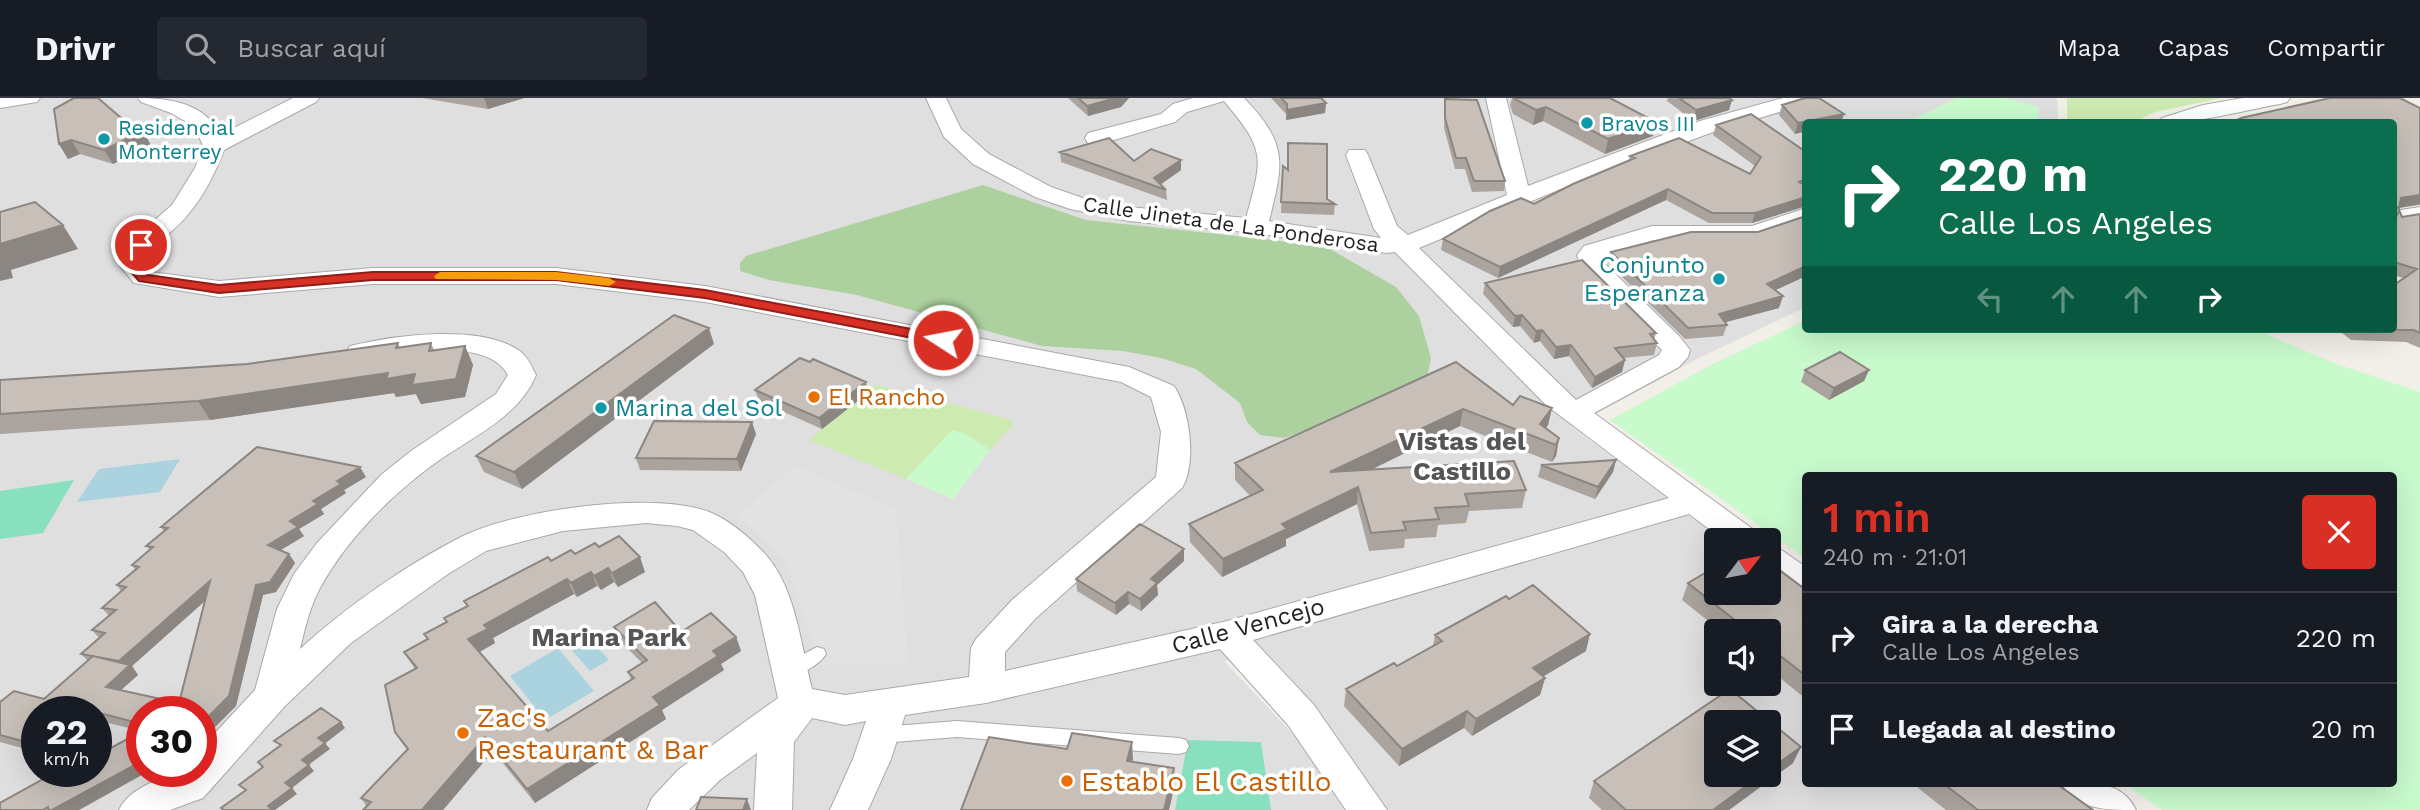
<!DOCTYPE html>
<html lang="es">
<head>
<meta charset="utf-8">
<style>
  :root { --surface:#171b24; --page:#242831; --text:#f1f3f6; --muted:#9ea1a6; --line:#363941; --accent:#d93025 }
  body { margin:0; font-family:"Work Sans",sans-serif; background:var(--page); color:var(--text); height:100vh; display:flex; flex-direction:column; font-size:26px; white-space:nowrap }
  * { box-sizing:border-box; margin:0 }
  p { font-size:23px; color:var(--muted) }
  .icon { flex:none; width:38px; height:38px; fill:none; stroke:currentColor; stroke-width:2; stroke-linecap:round; stroke-linejoin:round }
  .map { position:relative; flex:1; overflow:hidden }
  .details { position:absolute; left:1802px; top:374px; width:595px; height:315px; display:flex; flex-direction:column; background:var(--surface); border-radius:7px; box-shadow:0 7px 28px #0002 }
  .details>* { flex:none }
  .top-card { position:absolute; left:1802px; top:21px; width:595px; height:214px; border-radius:7px; box-shadow:0 7px 28px #0002; background:#0b6e4f; color:#fff; overflow:hidden }
  .needle { width:46px; rotate:58deg }
  .controls { position:absolute; left:1704px; top:430px; display:grid; gap:14px }
  .controls a { display:grid; place-items:center; width:77px; height:77px; border-radius:7px; background:var(--surface); box-shadow:0 7px 28px #0002; font-size:35px }
  .speed { position:absolute; left:21px; top:598px; display:flex; gap:14px; font-size:35px; font-weight:700; text-align:center }
  .speed>* { display:grid; place-content:center; width:91px; height:91px; border-radius:50%; background:var(--surface); box-shadow:0 7px 28px #0002; line-height:1 }
  .speed small { font-size:18px; font-weight:400 }
  .speed .limit { border:10px solid #d22; background:#fff; color:#111 }
  .pin { position:absolute; display:grid; place-items:center; width:60px; height:60px; color:#fff; margin:-30px; border:4px solid #fff; border-radius:50%; box-shadow:0 2px 7px #0007 }
  .me { position:absolute; width:77px; margin:-38px; rotate:281deg; stroke-linejoin:round; filter:drop-shadow(0 0 5px #0008) }
  .turn { display:flex; align-items:center; gap:24px; height:147px; padding:0 21px; font-size:32px }
  .turn .icon { width:91px; height:91px; stroke-width:2.5 }
  .turn b { display:block; font-size:49px; line-height:60px }
  .lanes { display:flex; align-items:center; height:66px; padding:0 21px; background:#0003; justify-content:center; gap:35px; direction:ltr }
  .lanes .off { opacity:.35 }
  .round { display:grid; place-items:center; flex:none; width:74px; height:74px; border-radius:7px; background:var(--page) }
  .summary { display:flex; align-items:center; justify-content:space-between; height:119px; padding:0 21px }
  h1 { font-size:42px; font-weight:600; line-height:52px; color:var(--accent) }
  ul { padding:0; list-style:none }
  li { display:flex; align-items:center; gap:21px; height:91px; padding:0 21px; border-top:2px solid var(--line) }
  li div { flex:1 }
  li b { display:block; font-size:26px }
  li em { font-style:normal }
  header { display:flex; align-items:center; gap:42px; box-sizing:border-box; height:98px; padding:0 35px; background:var(--surface); border-bottom:2px solid var(--line) }
  header strong { font-size:33px }
  nav { display:flex; gap:38px; margin-inline-start:auto; font-size:24px }
  .search { width:490px; height:63px; background:var(--page); display:flex; align-items:center; gap:18px; box-sizing:border-box; padding:0 24px; border-radius:7px; color:var(--muted); font-size:26px }
  .map>svg:first-child { display:block }
  .residential { fill:#e0dfdf; fill-rule:evenodd }
  .grass { fill:#cdebb0 }
  .forest { fill:#add19e }
  .park { fill:#c8facc }
  .pitch { fill:#88e0be }
  .parking { fill:#e2e2e2 }
  .water { fill:#aad3df }
  .lines { fill:none; stroke-linecap:round; stroke-linejoin:round }
  .lane-casing { stroke:#a9a9a9; stroke-width:2 }
  .street-casing { stroke:#a9a9a9; stroke-width:2 }
  .lane { fill:#fff; fill-rule:evenodd }
  .street { fill:#fff; fill-rule:evenodd }
  .wall { fill:#aba49e; fill-rule:evenodd }
  .shaded-wall { fill:#8b8681 }
  .building { fill:#c7bfb8; stroke:#8b8681; stroke-width:2 }
  .route { fill:#d93025; stroke:#8d1f18; stroke-width:2 }
  .slow { fill:#f59e0b }
  .culture-dot { fill:#0f9aa8; stroke:#fff; stroke-width:2.5 }
  .food-dot { fill:#e8710a; stroke:#fff; stroke-width:2.5 }
  .labels { text-anchor:middle; dominant-baseline:central; stroke-width:7; stroke-linejoin:round; paint-order:stroke }
  .far-culture-label { font-size:21px; fill:#0d838f; stroke:#fff; text-anchor:start }
  .far-street-label { font-size:21px; fill:#222; stroke:#fff }
  .culture-label { font-size:24px; fill:#0d838f; stroke:#fff; text-anchor:end }
  .food-label { font-size:24px; fill:#c56008; stroke:#fff; text-anchor:start }
  .street-label { font-size:24px; fill:#222; stroke:#fff }
  .neighbourhood-label { font-size:26px; font-weight:bold; fill:#555; stroke:#fff }
  .near-food-label { font-size:28px; fill:#c56008; stroke:#fff; text-anchor:start }
</style>
</head>
<body>
<header>
<strong>Drivr</strong>
<div class="search"><svg class="icon" aria-label="search" viewBox="0 0 24 24"><circle cx="10" cy="10" r="6"/><path d="M15 15l6 6"/></svg>Buscar aquí</div>
<nav><a>Mapa</a><a>Capas</a><a>Compartir</a></nav>
</header>
<div class="map">
<svg width="2420" height="712" viewBox="0 0 2420 712">
  <rect width="100%" height="100%" fill="#f2efe9"/>
  <path class="residential" d="M0,0H2057L2058,24H1806V209L1699,260L1572,329L1725,443H1717V495H1769L1806,503V686H2053L2088,712H1385L1297,589L1264,552L1224,563L1343,689L1356,712H0ZM1717,534H1769V586H1717ZM37,614H96V674H37ZM142,614H201V674H142ZM1717,625H1769V677H1717Z"/>
  <path class="grass" d="M2067,0H2222L2155,14L2134,24H2067Z
    M877,287L1009,321L1013,327L990,352L967,337L952,333L906,381L809,342Z"/>
  <path class="forest" d="M983,87L1086,122L1274,142L1330,151L1396,189L1419,218L1431,260L1427,279L1321,328L1284,340L1260,337L1247,324L1240,305L1196,271L1161,260L1123,253L1042,248L857,197L769,182L740,173V165L746,158Z"/>
  <path class="park" d="M1957,0H2005L2039,9L2038,24H1907Z
    M1806,222V231H2254L2334,265L2420,294V712H2162L2125,686H2394V378H1806V461L1610,322L1707,269Z
    M952,332L967,337L990,352L953,401L906,381Z"/>
  <path class="pitch" d="M74,382L43,435L0,441V393Z
    M1188,642L1261,644L1271,712H1175Z"/>
  <path class="parking" d="M796,368L896,411L908,565L820,567L786,465L774,450L737,417Z"/>
  <path class="water" d="M180,361L160,394L77,404L99,371Z
    M587,538L609,562L590,573L569,549Z
    M558,550L594,593L545,622L510,578Z"/>
  <g class="lines">
    <g class="lane-casing">
      <path id="lane" d="M817,549L824,551L826,556C820,567 794,582 781,578L779,573L781,568Z
        M957,623L1179,640L1186,642L1189,648L1186,654L1179,656L957,639L881,645L874,643L871,637L874,631L881,629Z"/>
    </g>
    <g class="street-casing">
      <path id="street" d="M0,0H40L37,4L0,10Z
        M138,0C169,0 206,5 220,37L293,0H319L316,4L224,52C216,73 205,96 190,114C174,135 156,141 145,167L151,174L219,183L373,170H556L705,188L1129,269L1174,288C1190,312 1197,365 1182,390L1036,520L1005,554V573L1227,523L1669,400L1546,307L1395,154L1386,155L1256,135L1129,123L1070,111L1035,99L973,66L944,39L926,0H946L961,31L989,56L1051,89L1083,100L1129,109L1246,120C1263,58 1266,53 1224,3L1187,14L1175,24L1104,45H1088L1085,40L1088,35L1161,16L1173,6L1193,0H1244C1288,46 1284,64 1269,123L1381,140L1374,131L1346,57L1349,52H1365L1368,57L1397,128L1408,137L1507,97L1486,0H1506L1528,88L1700,23L1783,0H1816L1813,4L1716,33L1582,82L1419,150L1576,302L1659,257L1662,252L1581,170L1577,157L1584,148L1652,128H1752L1806,110V125L1754,142H1654L1602,158V163L1679,238L1690,252L1688,259L1679,269L1594,315L1758,435L1763,443H1725L1689,416L1253,542L1314,607L1387,712H1346L1288,627L1220,551L986,605L905,617L891,661L868,712H830L853,661L866,623L845,627L812,620L794,644L792,712H754L757,655L720,682L689,712H647L652,700L678,672L778,600L755,497L743,474L724,454L693,432L677,428L646,425L563,433L486,453L448,476L351,545L285,608L203,700L170,712H119C131,686 175,674 201,674V650L255,592L277,511L294,476L317,445L381,377L411,353L496,296L508,277C487,237 398,256 360,262L350,260L346,254L350,248C395,237 483,225 521,254C528,260 532,269 536,277C519,318 476,337 441,361C395,393 347,440 320,490C310,509 305,530 300,551C346,509 406,467 461,439C513,412 663,390 716,417C734,426 752,442 766,457C796,491 801,548 812,591L845,597L969,579L971,550L976,541L1012,502L1156,379L1161,334L1151,299L1121,284L705,204L556,186H373L219,199L134,185L120,168L132,142L172,107L195,70L203,48L195,29L171,15L141,4Z
        M2243,0H2290L2287,4L2280,6C2244,12 2193,27 2158,24L2162,20L2203,7Z
        M2420,109V123L2394,127V113Z
        M1769,447L1780,451L1806,469V498L1794,495L1769,476Z
        M2062,686C2092,686 2121,681 2136,712C2106,712 2077,712 2062,686Z"/>
    </g>
    <use href="#lane" class="lane"/>
    <use href="#street" class="street"/>
  </g>
  <path class="wall" d="M422,0H524L488,11Z
    M1068,0H1129L1121,9L1088,18Z
    M1271,0H1321L1326,5L1325,15L1286,22V16Z
    M1512,0H1610L1656,24L1653,38L1605,56L1543,23L1533,27L1513,16L1510,7Z
    M1668,0H1729V12L1694,23L1667,3Z
    M1445,1L1505,83L1504,93L1472,94L1465,71H1455L1444,30Z
    M1782,7L1844,16L1841,24H1806V33L1795,36L1779,17Z
    M2420,10V107L2399,110L2394,117V24Z
    M54,11L134,31L151,47L113,66L80,56L68,61L59,46Z
    M1716,27L1806,54V108L1752,125H1709L1666,102L1498,180L1441,152L1443,141L1534,106L1629,63L1630,58L1750,76L1755,68L1713,37Z
    M1288,45L1327,101L1335,106L1334,117L1281,115L1283,68L1288,71Z
    M1060,54L1134,63L1181,62V72L1160,87L1166,92L1167,102L1061,64Z
    M2399,112L2402,119L2420,116V250L2406,244L2351,242L2337,231H2394L2403,180L2394,177V119Z
    M1806,118V178L1775,192L1779,210L1725,224L1727,227L1723,238L1685,241L1608,165L1611,154L1758,134Z
    M1485,185L1656,235L1654,242L1657,245L1654,257L1623,260L1622,274L1592,290L1569,258L1554,261L1540,243L1534,245L1520,228L1513,229L1483,196Z
    M398,245L400,250L431,245L434,252L465,248L473,267L465,299L421,306L416,296L396,299L394,295L210,322L0,336V282L247,266Z
    M714,246L522,391L484,374L476,358Z
    M1456,264L1513,307L1552,310L1548,327L1546,330L1559,340L1556,358L1552,364L1460,328L1371,372L1526,392L1522,410L1469,413L1466,425L1438,427L1436,439L1405,441L1404,450L1369,453L1357,406L1286,441V448L1222,479L1190,444L1189,426L1250,398L1235,382V365Z
    M1805,272H1869L1864,283L1829,302L1801,284Z
    M755,292L868,295L822,331L759,303Z
    M756,336L741,373L640,372L636,360Z
    M1616,362L1613,374L1595,401L1538,379L1541,367Z
    M366,379L344,392L346,395L321,411L324,416L299,431L304,438L281,452L289,456L295,465L276,494L263,497L236,608L201,643V614H142V674H147L79,712H0L96,674L141,633L96,622V614H37V654L0,644V604L44,601L88,563L81,556L99,540L92,532L109,518L102,510L121,493L117,487L135,471L132,467L150,452L146,448L164,433L161,429ZM204,504L179,605L121,592L138,577L132,568Z
    M599,449L645,474L618,489L614,484L601,492L597,488L577,499L574,496L493,540L495,545L479,554L548,633L631,582L628,574L642,565L620,543L614,529L736,539L741,553L721,566L724,572L662,612L666,621L535,705L493,653L443,712H363L367,709L361,700L407,652L395,634L415,571L404,554L427,542L424,536L446,524L444,520L467,508L464,503L551,463Z
    M1184,463L1157,487L1158,497L1141,513L1129,506L1116,517L1077,493L1076,481Z
    M1688,485L1806,492V601L1769,571V534H1722L1682,502Z
    M1509,501L1586,553L1543,578L1545,580L1540,597L1472,638L1464,630L1399,668L1344,608L1346,591L1397,568L1433,548L1435,537Z
    M1793,665L1729,712H1602L1589,700L1594,683Z
    M1913,686H2057L2093,712H1946Z"/>
  <path class="shaded-wall" d="M484,0H524L488,11Z
    M1116,0H1129L1121,9L1088,18L1087,8Z
    M1732,2L1729,12L1694,23L1696,12Z
    M1326,5L1325,15L1286,22L1287,12Z
    M1546,9L1543,23L1533,27L1536,12Z
    M1844,16L1841,24H1806V33L1795,36L1798,25Z
    M1656,24L1653,38L1605,56L1608,41Z
    M143,33L151,47L113,66L104,52Z
    M71,42L80,56L68,61L59,46Z
    M1181,62V72L1157,89L1154,80Z
    M1668,91L1666,102L1498,180L1500,169Z
    M2420,97V106L2398,110L2401,100Z
    M1806,99V108L1752,125L1755,115Z
    M63,127L78,151L11,172L13,180L0,183V146Z
    M1806,168V178L1763,198L1767,186Z
    M1783,198L1779,210L1715,227L1719,216Z
    M1522,217L1520,228L1513,229L1515,218Z
    M709,230L714,246L522,391L514,374Z
    M1542,232L1540,243L1534,245L1536,233Z
    M1571,247L1569,258L1554,261L1556,249Z
    M465,248L473,267L465,299L421,306L416,296L396,299L394,295L210,322L198,303L388,275Z
    M1625,262L1622,274L1592,290L1595,279Z
    M1869,272L1864,283L1829,302L1834,290Z
    M866,284L868,295L822,331L819,320Z
    M1552,310L1548,327L1539,340L1540,326Z
    M1463,311L1460,328L1329,392L1330,374Z
    M752,324L756,336L741,373L737,361Z
    M1559,340L1556,358L1552,364L1556,347Z
    M1616,362L1613,374L1595,401L1598,389Z
    M360,369L366,379L344,392L346,395L321,411L324,416L299,431L304,438L274,456L268,447L290,423L337,383Z
    M1358,389L1357,406L1286,441V448L1222,479L1223,461L1282,426Z
    M1184,451V463L1157,487L1158,497L1141,513L1140,501L1151,481Z
    M289,456L295,465L276,494L263,497L236,608L201,643V626L256,487Z
    M640,459L645,474L618,489L612,475Z
    M608,470L614,484L601,492L594,478Z
    M591,474L597,488L577,499L571,485Z
    M567,481L574,496L493,540L495,545L476,556L468,541L484,527Z
    M210,483L216,493L132,568L138,577L114,598L106,589L125,571L119,563Z
    M1128,494L1129,506L1116,517L1115,505Z
    M1590,536L1586,553L1529,587L1533,570Z
    M736,539L741,553L721,566L724,572L662,612L666,621L535,705L527,691L653,599L713,553Z
    M1545,580L1540,597L1472,638L1476,621Z
    M1467,613L1464,630L1399,668L1402,651Z
    M341,624L345,630L323,647L318,640Z
    M485,639L493,653L443,712H422Z
    M1132,644L1133,661L1128,679L1127,663Z
    M325,645L330,651L307,668L302,662Z
    M1801,649L1793,665L1729,712H1713L1761,677H1769V672Z
    M142,663V674H147L79,712H52Z
    M309,667L314,673L292,690L297,696L275,712H271L268,708L285,685Z
    M1174,670L1175,687L1169,712H1164Z
    M747,701L751,712H743Z"/>
  <path class="building" d="M74,0H98L134,31L143,33L104,52L71,42L59,46L54,11Z
    M1078,0H1116L1087,8Z
    M1281,0H1321L1326,5L1287,12V6Z
    M1515,0H1610L1656,24L1608,41L1546,9L1536,12L1515,1Z
    M1679,0H1729L1732,2L1696,12Z
    M1805,0H1819L1844,16L1798,25L1782,7Z
    M2330,0H2400L2420,10V97L2401,100L2399,110L2394,108V24H2233L2241,20Z
    M1445,1L1477,2L1505,83H1474L1466,60H1456L1445,20Z
    M1751,16L1806,54V81L1799,84L1806,88V99L1755,115H1712L1668,91L1500,169L1443,141L1490,113L1521,100L1534,106L1573,86L1635,60L1630,58L1679,40L1750,76L1761,59L1716,27Z
    M1109,40L1134,63L1151,51L1181,62L1154,80L1166,92L1060,54Z
    M1288,45L1327,46V101L1335,106L1281,104L1283,68L1288,72Z
    M35,104L63,127L0,146V114Z
    M2399,112L2402,119L2420,116V235L2414,232L2359,231H2394V187L2417,171L2394,164V125Z
    M1806,118V168L1767,186L1783,198L1719,216L1727,227L1688,230L1611,154L1691,134H1758Z
    M1582,162L1656,235L1650,236L1657,245L1615,250L1625,262L1595,279L1571,247L1556,249L1542,232L1536,233L1522,217L1515,218L1485,185Z
    M674,217L709,230L514,374L476,358Z
    M398,245L396,250L431,245L429,253L465,248L456,281L412,287L415,276L386,281L388,275L198,303L0,316V282L247,266Z
    M1840,254L1869,272L1834,290L1805,272Z
    M800,260L810,264L813,261L866,284L819,320L755,292Z
    M1456,264L1513,307L1520,298L1552,310L1540,326L1559,340L1556,347L1463,311L1330,374L1514,363L1526,392L1465,396L1469,408L1435,410L1439,421L1403,424L1406,432L1371,435L1358,389L1282,426L1287,431L1223,461L1189,426L1263,392L1235,365Z
    M654,323L752,324L737,361L636,360Z
    M257,349L360,369L337,383L341,386L313,403L318,406L290,423L298,429L268,447L289,456L270,484L256,487L229,598L201,626V614H142V626L84,611L81,614H37V647L0,637V604L14,593L44,601L93,558L130,567L106,589L179,605L210,483L119,563L81,556L105,535L92,532L116,512L102,510L126,489L117,487L139,469L132,467L153,449L146,448L168,430L161,429Z
    M1616,362L1598,389L1541,367Z
    M1140,426L1184,451L1151,481L1157,485L1140,501L1128,494L1115,505L1076,481Z
    M619,438L640,459L612,475L608,470L594,478L591,474L571,485L567,481L484,527L488,531L468,541L548,633L634,580L628,574L647,562L614,529L655,504L681,534L711,515L736,539L713,553L718,558L653,599L660,607L527,691L485,639L422,712H363L371,704L361,700L408,651L395,634L385,587L417,570L404,554L428,541L424,536L447,524L444,520L468,508L464,503L548,459L551,463L571,452L575,456L595,445L599,449Z
    M1717,468V495H1769V473L1772,474L1778,471L1806,492V578L1769,549V534H1750L1688,485Z
    M1533,487L1590,536L1533,570L1545,580L1476,621L1467,613L1402,651L1346,591L1394,565L1397,568L1442,543L1435,537L1506,498L1509,501Z
    M1730,591L1801,649L1769,672V625H1717V677H1761L1713,712H1626L1594,683Z
    M321,610L341,624L318,640L325,645L302,662L309,667L285,685L292,690L268,708L273,712H224L221,710L246,692L239,687L263,669L258,664L281,647L274,643Z
    M142,633V663L52,712H49L48,709L43,712H0V705L56,674H96V658Z
    M1072,635L1132,644L1127,663L1174,670L1164,712H961L989,639L1067,651Z
    M1944,686H2057L2093,712H1978Z
    M701,699L747,701L743,712H696Z"/>
  <path class="route" d="M141,143L147,147L139,168L148,177L219,187L373,174H556L705,192L943,237L951,242L943,246L705,200L556,182H373L219,195L139,183L126,168L134,147Z"/>
  <path class="slow" d="M440,174H556L609,180L616,184L609,188L556,182L436,181L434,178Z"/>
  <g class="culture-dot">
    <circle cx="1587" cy="25" r="7"/>
    <circle cx="104" cy="41" r="7"/>
    <circle cx="1719" cy="181" r="7"/>
    <circle cx="601" cy="310" r="7"/>
  </g>
  <g class="food-dot">
    <circle cx="814" cy="299" r="7"/>
    <circle cx="463" cy="635" r="7"/>
    <circle cx="1067" cy="683" r="7"/>
  </g>
  <g class="labels">
    <g class="far-culture-label">
      <text x="1601" y="25">Bravos III</text>
      <text x="118" y="29">Residencial<tspan x="118" dy="24">Monterrey</tspan></text>
    </g>
    <g class="far-street-label">
      <text transform="translate(1231 126) rotate(8)">Calle Jineta de La Ponderosa</text>
    </g>
    <g class="culture-label">
      <text x="1705" y="167">Conjunto<tspan x="1705" dy="28">Esperanza</tspan></text>
      <text x="615" y="310" text-anchor="start">Marina del Sol</text>
    </g>
    <g class="food-label">
      <text x="828" y="299">El Rancho</text>
    </g>
    <g class="street-label">
      <text transform="translate(1248 528) rotate(-15)">Calle Vencejo</text>
    </g>
    <g class="neighbourhood-label">
      <text x="1462" y="343">Vistas del<tspan x="1462" dy="30">Castillo</tspan></text>
      <text x="609" y="539">Marina Park</text>
    </g>
    <g class="near-food-label">
      <text x="477" y="619">Zac's<tspan x="477" dy="32">Restaurant &amp; Bar</tspan></text>
      <text x="1081" y="683">Establo El Castillo</text>
    </g>
  </g>
</svg>
<div class="controls">
<a><svg class="needle" viewBox="-14 -14 28 28"><path d="M0-13l5 13h-10z" fill="#e53935"/><path d="M0 13l5-13h-10z" fill="#9ea1a6"/></svg></a>
<a><svg class="icon" aria-label="sound" viewBox="0 0 24 24"><path d="M4 9h4l5-4v14l-5-4H4zM17 9q2 3 0 6"/></svg></a>
<a><svg class="icon" aria-label="layers" viewBox="0 0 24 24"><path d="M12 4l9 5-9 5-9-5zM3 14l9 5 9-5"/></svg></a>
</div>
<div class="speed"><div>22<small>km/h</small></div><div class="limit">30</div></div>
<div class="pin" style="left:141px;top:147px;background:#d93025"><svg class="icon" aria-label="arrive" viewBox="0 0 24 24"><path d="M6 21V4h12l-3 4 3 4H6"/></svg></div>
<svg class="me" style="left:943px;top:242px" viewBox="-20 -20 40 40"><circle r="17" fill="#d93025" stroke="#fff" stroke-width="3"/><path d="M0-11L8 9 0 5-8 9z" fill="#fff"/></svg>
<div class="top-card">
<div class="turn"><svg class="icon" aria-label="right" viewBox="0 0 24 24"><path d="M7 20v-9h11M14 6l5 5-5 5"/></svg><div><b>220 m</b>Calle Los Angeles</div></div>
<div class="lanes"><svg class="icon off" aria-label="left" viewBox="0 0 24 24"><path d="M17 20v-9H6M10 6l-5 5 5 5"/></svg><svg class="icon off" aria-label="ahead" viewBox="0 0 24 24"><path d="M12 20V5M6 11l6-6 6 6"/></svg><svg class="icon off" aria-label="ahead" viewBox="0 0 24 24"><path d="M12 20V5M6 11l6-6 6 6"/></svg><svg class="icon" aria-label="right" viewBox="0 0 24 24"><path d="M7 20v-9h11M14 6l5 5-5 5"/></svg></div>
</div>
<section class="details">
<div class="summary"><div><h1>1 min</h1><p>240 m · 21:01</p></div><a class="round" style="background:#d93025;color:#fff"><svg class="icon" aria-label="close" viewBox="0 0 24 24"><path d="M6 6l12 12M18 6L6 18"/></svg></a></div>
<ul>
<li><svg class="icon" aria-label="right" viewBox="0 0 24 24"><path d="M7 20v-9h11M14 6l5 5-5 5"/></svg><div><b>Gira a la derecha</b><p>Calle Los Angeles</p></div><em>220 m</em></li>
<li><svg class="icon" aria-label="arrive" viewBox="0 0 24 24"><path d="M6 21V4h12l-3 4 3 4H6"/></svg><div><b>Llegada al destino</b></div><em>20 m</em></li>
</ul>
</section>
</div>
</body>
</html>
